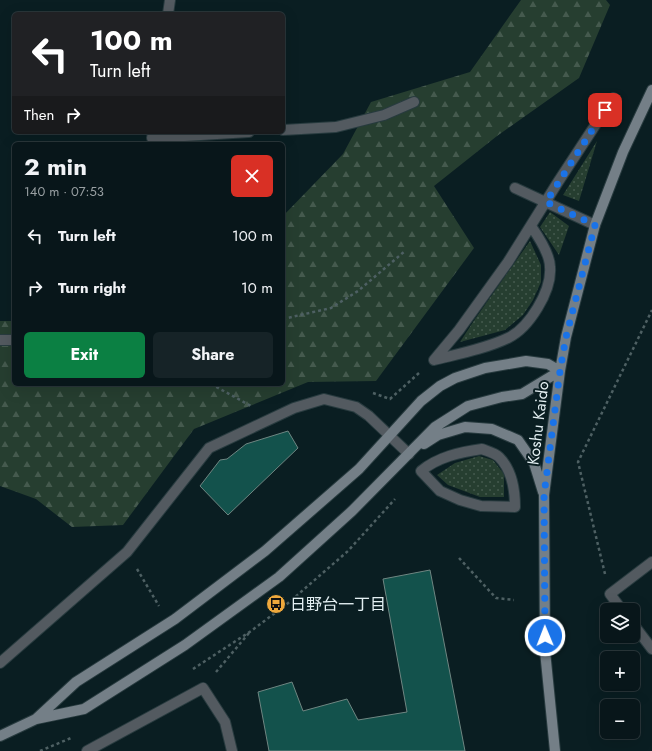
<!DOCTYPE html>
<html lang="en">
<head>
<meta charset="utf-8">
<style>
  :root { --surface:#08161a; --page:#162327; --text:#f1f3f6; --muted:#989fa2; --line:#293539; --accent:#0b8043 }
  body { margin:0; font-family:Jost,"Noto Sans JP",sans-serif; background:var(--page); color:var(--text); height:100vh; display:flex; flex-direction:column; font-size:15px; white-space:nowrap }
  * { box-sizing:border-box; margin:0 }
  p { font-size:13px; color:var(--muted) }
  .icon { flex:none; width:22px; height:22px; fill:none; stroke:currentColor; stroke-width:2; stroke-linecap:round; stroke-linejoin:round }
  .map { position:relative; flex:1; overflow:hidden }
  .details { position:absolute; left:12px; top:142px; width:273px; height:244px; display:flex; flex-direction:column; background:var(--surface); border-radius:6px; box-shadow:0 4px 16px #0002,0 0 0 1px var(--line) }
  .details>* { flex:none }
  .top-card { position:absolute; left:12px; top:12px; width:273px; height:122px; border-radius:6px; box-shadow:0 4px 16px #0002,0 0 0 1px var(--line); background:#202124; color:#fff; overflow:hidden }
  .buttons { position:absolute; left:600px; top:603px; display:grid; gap:8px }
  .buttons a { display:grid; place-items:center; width:40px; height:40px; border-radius:6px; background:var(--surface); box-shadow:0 4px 16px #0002,0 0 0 1px var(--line); font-size:20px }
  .pin { position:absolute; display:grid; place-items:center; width:34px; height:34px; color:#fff; margin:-17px; border-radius:8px; box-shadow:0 2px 6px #0006 }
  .me { position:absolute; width:44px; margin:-22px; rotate:359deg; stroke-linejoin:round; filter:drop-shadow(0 0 3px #0008) }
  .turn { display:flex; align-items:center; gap:14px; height:84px; padding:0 12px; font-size:18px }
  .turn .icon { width:52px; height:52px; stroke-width:2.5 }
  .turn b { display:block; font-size:28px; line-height:34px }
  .then { display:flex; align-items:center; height:38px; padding:0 12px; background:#0003; gap:8px; font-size:15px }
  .round { display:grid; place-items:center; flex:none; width:42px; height:42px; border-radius:6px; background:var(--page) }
  .summary { display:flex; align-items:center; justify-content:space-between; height:68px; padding:0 12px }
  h1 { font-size:24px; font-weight:700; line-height:30px }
  .primary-button { display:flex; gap:8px; margin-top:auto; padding:8px 12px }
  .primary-button a { flex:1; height:46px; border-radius:6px; background:var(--accent); color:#fff; font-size:16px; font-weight:700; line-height:46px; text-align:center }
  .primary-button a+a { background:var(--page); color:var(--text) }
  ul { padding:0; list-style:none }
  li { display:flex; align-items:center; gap:12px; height:52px; padding:0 12px }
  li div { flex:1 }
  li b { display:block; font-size:15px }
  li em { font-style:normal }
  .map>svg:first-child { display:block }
  .grass { fill:url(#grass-dots) }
  .forest { fill:url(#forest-firs) }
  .building { fill:#13524c; stroke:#6f8682 }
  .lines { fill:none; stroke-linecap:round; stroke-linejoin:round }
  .street-casing { stroke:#283b3f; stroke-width:12 }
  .secondary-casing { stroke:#283b3f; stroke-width:12 }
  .path { stroke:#4e6063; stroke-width:2.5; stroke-dasharray:3 3; stroke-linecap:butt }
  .street { stroke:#535a60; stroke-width:10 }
  .secondary { stroke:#747f87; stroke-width:10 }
  .route { stroke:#1a73e8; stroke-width:7; stroke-dasharray:0 12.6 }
  .labels { text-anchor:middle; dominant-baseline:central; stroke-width:4; stroke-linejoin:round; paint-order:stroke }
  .street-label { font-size:16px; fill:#e3eff2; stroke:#0a1e22 }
  .poi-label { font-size:16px; fill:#e3eff2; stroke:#0a1e22; text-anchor:start }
</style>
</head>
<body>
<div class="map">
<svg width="652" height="751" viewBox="0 0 652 751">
  <defs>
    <pattern id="grass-dots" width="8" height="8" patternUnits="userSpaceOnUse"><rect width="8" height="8" fill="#263e30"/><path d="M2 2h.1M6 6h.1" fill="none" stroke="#455a4e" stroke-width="1.8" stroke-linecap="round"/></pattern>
    <pattern id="forest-firs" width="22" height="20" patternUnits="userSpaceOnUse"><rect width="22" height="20" fill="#263e30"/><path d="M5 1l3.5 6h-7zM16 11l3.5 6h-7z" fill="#455a4e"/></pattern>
  </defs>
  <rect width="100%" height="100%" fill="#0a1e22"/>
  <path class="grass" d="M597,141L579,201L563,195Z
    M550,212L569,226L559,255L540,227Z
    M530,241L541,265V282L533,300L523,315L505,330L460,342L475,319Z
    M479,456L493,460L504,474V497H480L448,485L437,475L455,463Z"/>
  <path class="forest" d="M521,0H606L610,5L579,78L497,136L434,186L474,248L376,381L308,382L194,429L123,525L72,527L36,499L0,486V321H14V384H283V216L343,154L371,102L470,72Z"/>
  <path class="building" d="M288,431L298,448L228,515L200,486L220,460L227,459L246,444Z
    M430,570L465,751H269L258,692L292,682L303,711L347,699L358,720L407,712L383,579Z"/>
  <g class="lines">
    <g class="street-casing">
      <path id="street" d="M168,14L170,0
        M283,130L336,127L384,115L414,102
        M153,132L152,138L249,132
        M515,188L595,225
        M0,340H14
        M434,360L459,330L508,262L558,182L613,98
        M434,360C458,354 485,349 508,338C529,328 552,291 550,267C550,255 538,236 531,226
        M482,449C487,451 495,453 499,457C512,470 515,490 515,507L481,506L460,500L440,491L421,471C438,457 460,452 482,449Z
        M622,610L610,594L652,562
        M633,624L652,649
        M0,663L127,552L209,448L294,408L324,399L356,407L369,416L409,454
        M87,751L203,688L225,722L232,751"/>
    </g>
    <g class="secondary-casing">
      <path id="secondary" d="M424,444L438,435L465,427L492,429L499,432L518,440L534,463L543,492
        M36,719L76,682L175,619L265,551L359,469L421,401L440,386L455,378L485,368L526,361L548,364L560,371
        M0,736L36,719L84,709L185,645L279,577L352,511L435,427L468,406L502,397L522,394L560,371
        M555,751L545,651L544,495L560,371L566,337L595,225L623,152L652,90"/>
    </g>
    <path class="path" d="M283,319L331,308L358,291L405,251
      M211,384L251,406
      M373,393L390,399L419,373
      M459,558L496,598L514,600
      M137,569L159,606
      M605,574L578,462L652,310
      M193,669L251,631L287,604L348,551L395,499
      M216,672L249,633
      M40,751L71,738"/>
    <use href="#street" class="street"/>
    <use href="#secondary" class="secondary"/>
  </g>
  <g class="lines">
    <path class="route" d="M545,636L544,495L560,371L566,337L595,225L546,202L605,110"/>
  </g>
  <defs>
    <g id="bus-disc" transform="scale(1)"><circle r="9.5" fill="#eea83c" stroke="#0a1e22"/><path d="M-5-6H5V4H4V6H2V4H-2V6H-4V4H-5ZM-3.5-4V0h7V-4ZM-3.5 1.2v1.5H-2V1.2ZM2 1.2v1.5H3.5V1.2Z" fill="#111"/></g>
  </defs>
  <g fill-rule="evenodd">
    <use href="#bus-disc" x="276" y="604"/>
  </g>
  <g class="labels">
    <g class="street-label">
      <text transform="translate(538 423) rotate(-83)">Koshu Kaido</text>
    </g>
    <g class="poi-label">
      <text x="290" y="604">日野台一丁目</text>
    </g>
  </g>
</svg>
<div class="buttons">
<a><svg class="icon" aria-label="layers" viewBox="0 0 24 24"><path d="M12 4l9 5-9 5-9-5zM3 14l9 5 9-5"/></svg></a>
<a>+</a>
<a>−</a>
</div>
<div class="pin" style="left:605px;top:110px;background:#d93025"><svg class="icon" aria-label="arrive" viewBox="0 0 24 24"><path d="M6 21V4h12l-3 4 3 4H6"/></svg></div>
<svg class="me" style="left:545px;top:636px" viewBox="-20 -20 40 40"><circle r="17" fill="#1a73e8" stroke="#fff" stroke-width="3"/><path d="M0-11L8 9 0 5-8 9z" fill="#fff"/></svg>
<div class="top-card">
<div class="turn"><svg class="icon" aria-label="left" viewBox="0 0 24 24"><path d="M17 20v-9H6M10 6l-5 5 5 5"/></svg><div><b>100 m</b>Turn left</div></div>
<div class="then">Then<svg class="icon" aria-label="right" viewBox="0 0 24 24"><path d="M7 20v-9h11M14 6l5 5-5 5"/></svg></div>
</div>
<section class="details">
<div class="summary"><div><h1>2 min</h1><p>140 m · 07:53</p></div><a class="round" style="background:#d93025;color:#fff"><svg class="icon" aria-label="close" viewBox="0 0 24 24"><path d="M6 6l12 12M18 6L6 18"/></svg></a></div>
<ul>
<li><svg class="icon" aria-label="left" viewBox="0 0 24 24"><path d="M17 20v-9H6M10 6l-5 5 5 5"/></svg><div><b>Turn left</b></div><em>100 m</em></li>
<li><svg class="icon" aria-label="right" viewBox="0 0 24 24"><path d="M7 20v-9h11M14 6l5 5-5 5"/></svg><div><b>Turn right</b></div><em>10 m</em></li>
</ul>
<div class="primary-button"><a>Exit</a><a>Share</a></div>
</section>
</div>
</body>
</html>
